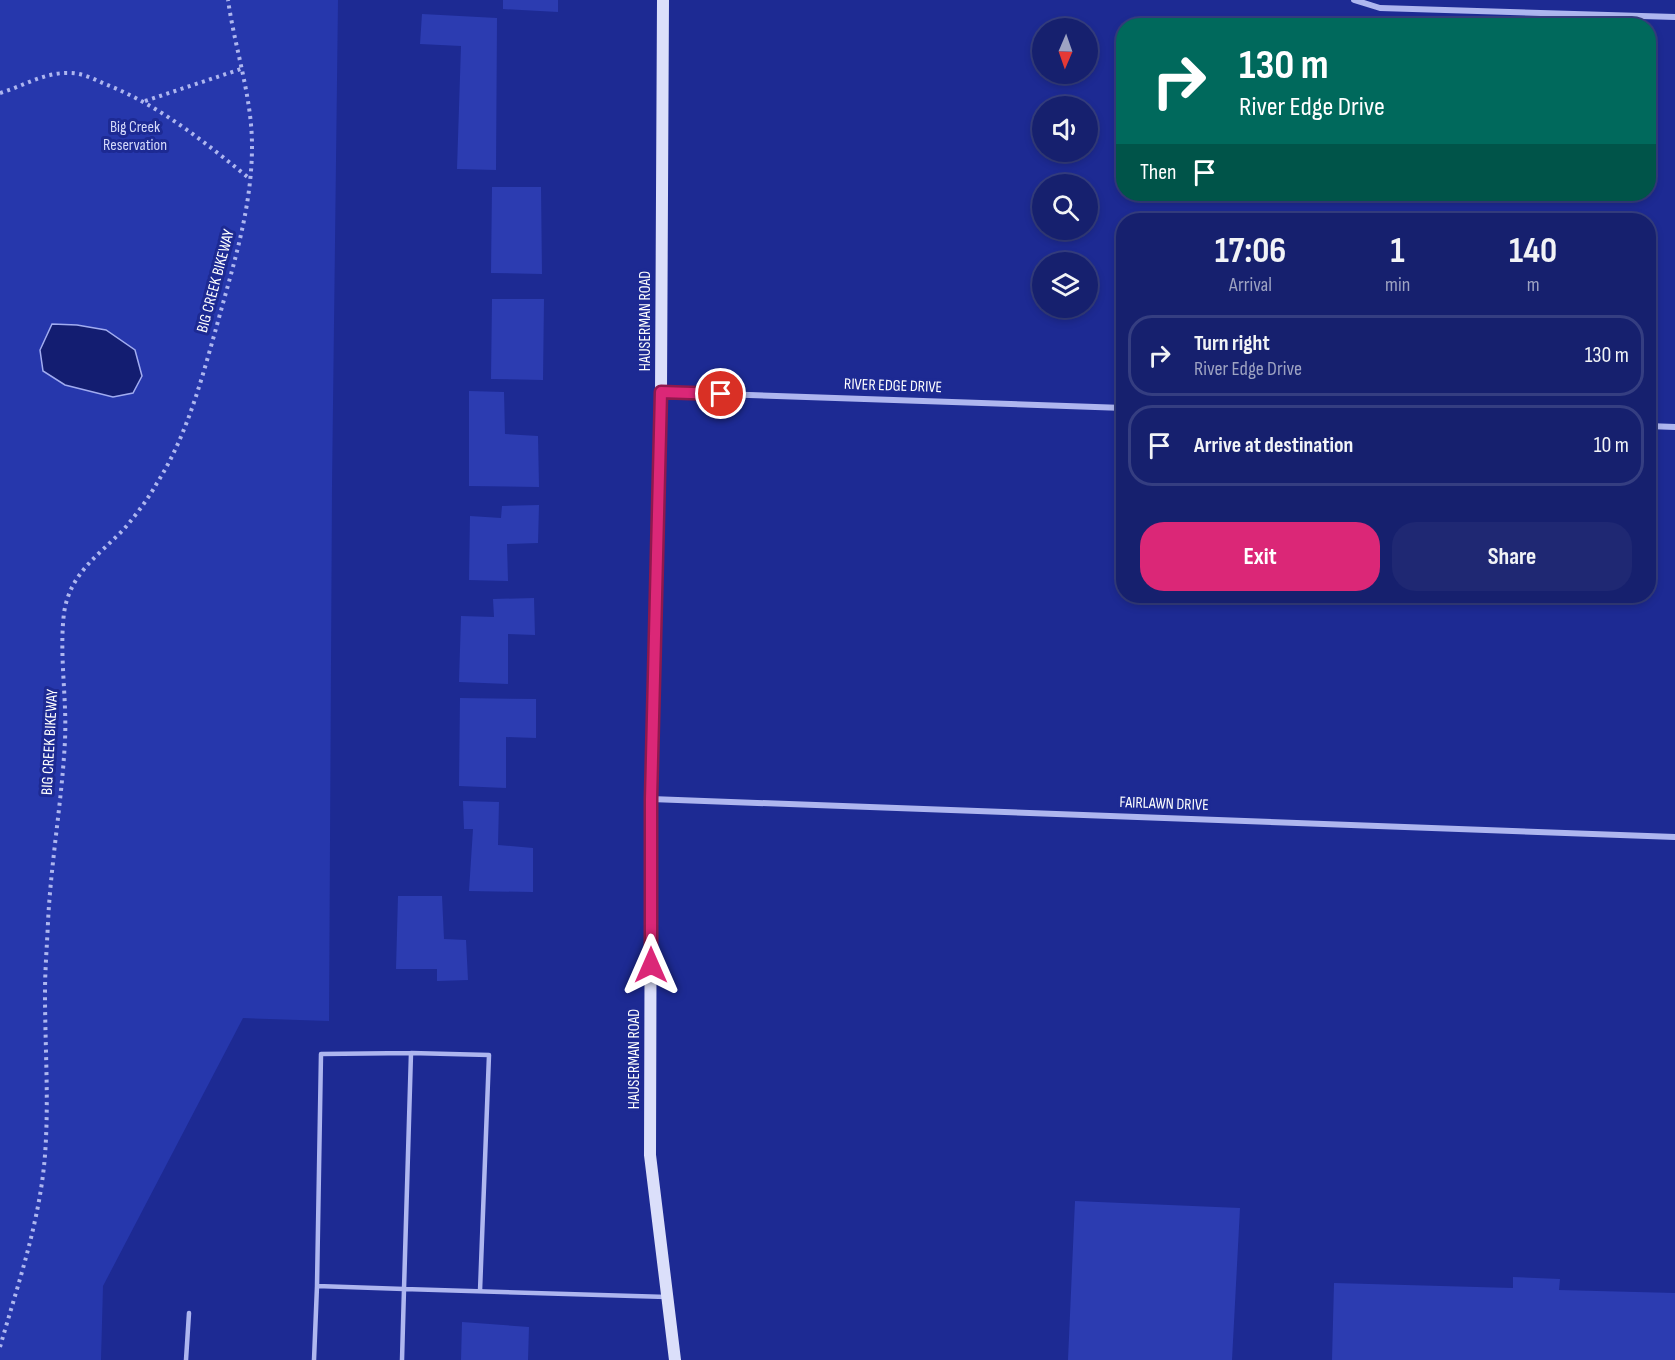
<!DOCTYPE html>
<html lang="en">
<head>
<meta charset="utf-8">
<style>
  :root { --surface:#16206e; --page:#1f2873; --text:#f1f3f6; --muted:#9ea3c2; --line:#353e81; --accent:#db2777 }
  body { margin:0; font-family:"Sofia Sans Condensed",sans-serif; background:var(--page); color:var(--text); height:100vh; display:flex; flex-direction:column; font-size:22px; white-space:nowrap }
  * { box-sizing:border-box; margin:0 }
  p { font-size:20px; color:var(--muted) }
  .icon { flex:none; width:33px; height:33px; fill:none; stroke:currentColor; stroke-width:2; stroke-linecap:round; stroke-linejoin:round }
  .map { position:relative; flex:1; overflow:hidden }
  .side { position:absolute; left:1116px; top:213px; width:540px; height:390px; display:flex; flex-direction:column; background:var(--surface); border-radius:24px; box-shadow:0 3px 9px #0003,0 0 0 2px var(--line) }
  .side>* { flex:none }
  .banner { position:absolute; left:1116px; top:18px; width:540px; height:183px; border-radius:24px; box-shadow:0 3px 9px #0003,0 0 0 2px var(--line); background:#00695c; color:#fff; overflow:hidden }
  .needle { width:39px; rotate:182deg }
  .buttons { position:absolute; left:1032px; top:18px; display:grid; gap:12px }
  .buttons a { display:grid; place-items:center; width:66px; height:66px; border-radius:50%; background:var(--surface); box-shadow:0 3px 9px #0003,0 0 0 2px var(--line); font-size:30px }
  .pin { position:absolute; display:grid; place-items:center; width:51px; height:51px; color:#fff; margin:-26px; border:3px solid #fff; border-radius:50%; box-shadow:0 2px 6px #0007 }
  .me { position:absolute; width:66px; margin:-33px; rotate:0deg; stroke-linejoin:round; filter:drop-shadow(0 0 4px #0008) }
  .turn { display:flex; align-items:center; gap:21px; height:126px; padding:0 24px; font-size:27px }
  .turn .icon { width:78px; height:78px; stroke-width:2.5 }
  .turn b { display:block; font-size:42px; line-height:51px }
  .then { display:flex; align-items:center; height:57px; padding:0 24px; background:#0003; gap:12px; font-size:22px }
  .eta { display:flex; justify-content:space-evenly; align-items:center; height:102px; text-align:center }
  .eta b { font-size:36px; font-weight:700; line-height:42px }
  .button { display:flex; gap:12px; margin-top:auto; padding:12px 24px }
  .button a { flex:1; height:69px; border-radius:24px; background:var(--accent); color:#fff; font-size:24px; font-weight:700; line-height:69px; text-align:center }
  .button a+a { background:var(--page); color:var(--text) }
  ul { padding:0; list-style:none }
  li { display:flex; align-items:center; gap:18px; height:81px; margin:0 12px 9px; padding:0 12px; border:3px solid var(--line); border-radius:24px }
  li div { flex:1 }
  li b { display:block; font-size:22px }
  li em { font-style:normal }
  .map>svg:first-child { display:block }
  .green { fill:#2637ac }
  .water { fill:#131d71; stroke:#a1acf0; stroke-width:1.5 }
  .building { fill:#2c3cb1 }
  .lines { fill:none; stroke-linecap:round; stroke-linejoin:round }
  .path { stroke:#aeb6ef; stroke-width:4; stroke-dasharray:3 4.5; stroke-linecap:butt }
  .lane { stroke:#aeb6ef; stroke-width:4.5 }
  .street { stroke:#aeb6ef; stroke-width:6 }
  .secondary { stroke:#dbdffa; stroke-width:12 }
  .route-casing { stroke:#8e194d; stroke-width:15 }
  .route { stroke:#db2777; stroke-width:10 }
  .labels { text-anchor:middle; dominant-baseline:central; stroke-width:6; stroke-linejoin:round; paint-order:stroke }
  .park-label { font-size:16px; fill:#d4d9fa; stroke:#1d2a93 }
  .street-label { font-size:16px; fill:#fff; stroke:#1d2a93 }
</style>
</head>
<body>
<div class="map">
<svg width="1675" height="1360" viewBox="0 0 1675 1360">
  <rect width="100%" height="100%" fill="#1d2a93"/>
  <path class="green" d="M0,0H338L332,486L329,1021L243,1018L103,1286L101,1360H0Z"/>
  <path class="water" d="M52,324L77,325L106,330L135,350L142,376L133,393L113,397L65,385L43,371L40,350Z"/>
  <path class="building" d="M503,0H558V12L503,9Z
    M422,14L497,18L496,170L457,169L461,46L420,44Z
    M492,187H541L542,274L491,273Z
    M492,299H544L543,380L491,379Z
    M469,391L504,392L505,434L538,436L539,487L469,486Z
    M539,505L538,543L507,544L508,581L469,580L470,516L501,518L502,506Z
    M534,598L535,635L508,634V684L459,682L461,616L494,617L493,599Z
    M460,698L536,699V738L506,737V788L459,786Z
    M463,801L499,802L498,845L533,848V892L469,891L473,829H464Z
    M398,896H442L444,939L466,940L468,980L437,981V969H396Z
    M1075,1201L1240,1208L1232,1360H1068Z
    M1513,1277L1560,1279L1559,1290L1675,1293V1360H1332L1334,1283L1513,1288Z
    M462,1322L529,1327L528,1360H461Z"/>
  <g class="lines">
    <path class="path" d="M0,93C24,86 44,72 70,73C82,73 94,79 105,84C159,105 206,143 250,179
      M145,101L241,69
      M0,1347C18,1284 40,1221 45,1155C49,1101 45,1047 45,993C45,969 47,946 48,922C51,861 62,801 65,740C67,698 59,655 64,613C70,573 98,556 124,529C136,515 148,499 157,483C187,436 202,378 217,325C233,266 252,208 252,146C252,97 235,49 228,0"/>
    <path class="lane" d="M480,1291L489,1055L411,1053L404,1289L667,1297
      M186,1360L189,1313
      M314,1360L317,1286
      M402,1360L404,1289L317,1286L321,1054L411,1053"/>
    <path class="street" d="M1354,0L1380,8L1675,17
      M661,392L1124,408
      M1648,426L1675,427
      M651,799L1675,837"/>
    <path class="secondary" d="M663,0L661,392L651,799L650,1155L675,1360"/>
  </g>
  <g class="lines">
    <g class="route-casing">
      <path id="route" d="M651,965V799L661,392L721,394"/>
    </g>
    <use href="#route" class="route"/>
  </g>
  <g class="labels">
    <g class="park-label">
      <text x="135" y="127">Big Creek<tspan x="135" dy="18">Reservation</tspan></text>
    </g>
    <g class="street-label">
      <text transform="translate(216 281) rotate(-75)">BIG CREEK BIKEWAY</text>
      <text transform="translate(645 321) rotate(-90)">HAUSERMAN ROAD</text>
      <text transform="translate(893 386) rotate(2)">RIVER EDGE DRIVE</text>
      <text transform="translate(50 742) rotate(-87)">BIG CREEK BIKEWAY</text>
      <text transform="translate(1164 804) rotate(2)">FAIRLAWN DRIVE</text>
      <text transform="translate(634 1059) rotate(-90)">HAUSERMAN ROAD</text>
    </g>
  </g>
</svg>
<div class="buttons">
<a><svg class="needle" viewBox="-14 -14 28 28"><path d="M0-13l5 13h-10z" fill="#e53935"/><path d="M0 13l5-13h-10z" fill="#9ea3c2"/></svg></a>
<a><svg class="icon" aria-label="sound" viewBox="0 0 24 24"><path d="M4 9h4l5-4v14l-5-4H4zM17 9q2 3 0 6"/></svg></a>
<a><svg class="icon" aria-label="search" viewBox="0 0 24 24"><circle cx="10" cy="10" r="6"/><path d="M15 15l6 6"/></svg></a>
<a><svg class="icon" aria-label="layers" viewBox="0 0 24 24"><path d="M12 4l9 5-9 5-9-5zM3 14l9 5 9-5"/></svg></a>
</div>
<div class="pin" style="left:721px;top:394px;background:#d93025"><svg class="icon" aria-label="arrive" viewBox="0 0 24 24"><path d="M6 21V4h12l-3 4 3 4H6"/></svg></div>
<svg class="me" style="left:651px;top:965px" viewBox="-20 -20 40 40"><path d="M0-17L14 15 0 8-14 15z" fill="#db2777" stroke="#fff" stroke-width="4"/></svg>
<div class="banner">
<div class="turn"><svg class="icon" aria-label="right" viewBox="0 0 24 24"><path d="M7 20v-9h11M14 6l5 5-5 5"/></svg><div><b>130 m</b>River Edge Drive</div></div>
<div class="then">Then<svg class="icon" aria-label="arrive" viewBox="0 0 24 24"><path d="M6 21V4h12l-3 4 3 4H6"/></svg></div>
</div>
<section class="side">
<div class="eta">
<div><b>17:06</b><p>Arrival</p></div>
<div><b>1</b><p>min</p></div>
<div><b>140</b><p>m</p></div>
</div>
<ul>
<li><svg class="icon" aria-label="right" viewBox="0 0 24 24"><path d="M7 20v-9h11M14 6l5 5-5 5"/></svg><div><b>Turn right</b><p>River Edge Drive</p></div><em>130 m</em></li>
<li><svg class="icon" aria-label="arrive" viewBox="0 0 24 24"><path d="M6 21V4h12l-3 4 3 4H6"/></svg><div><b>Arrive at destination</b></div><em>10 m</em></li>
</ul>
<div class="button"><a>Exit</a><a>Share</a></div>
</section>
</div>
</body>
</html>
